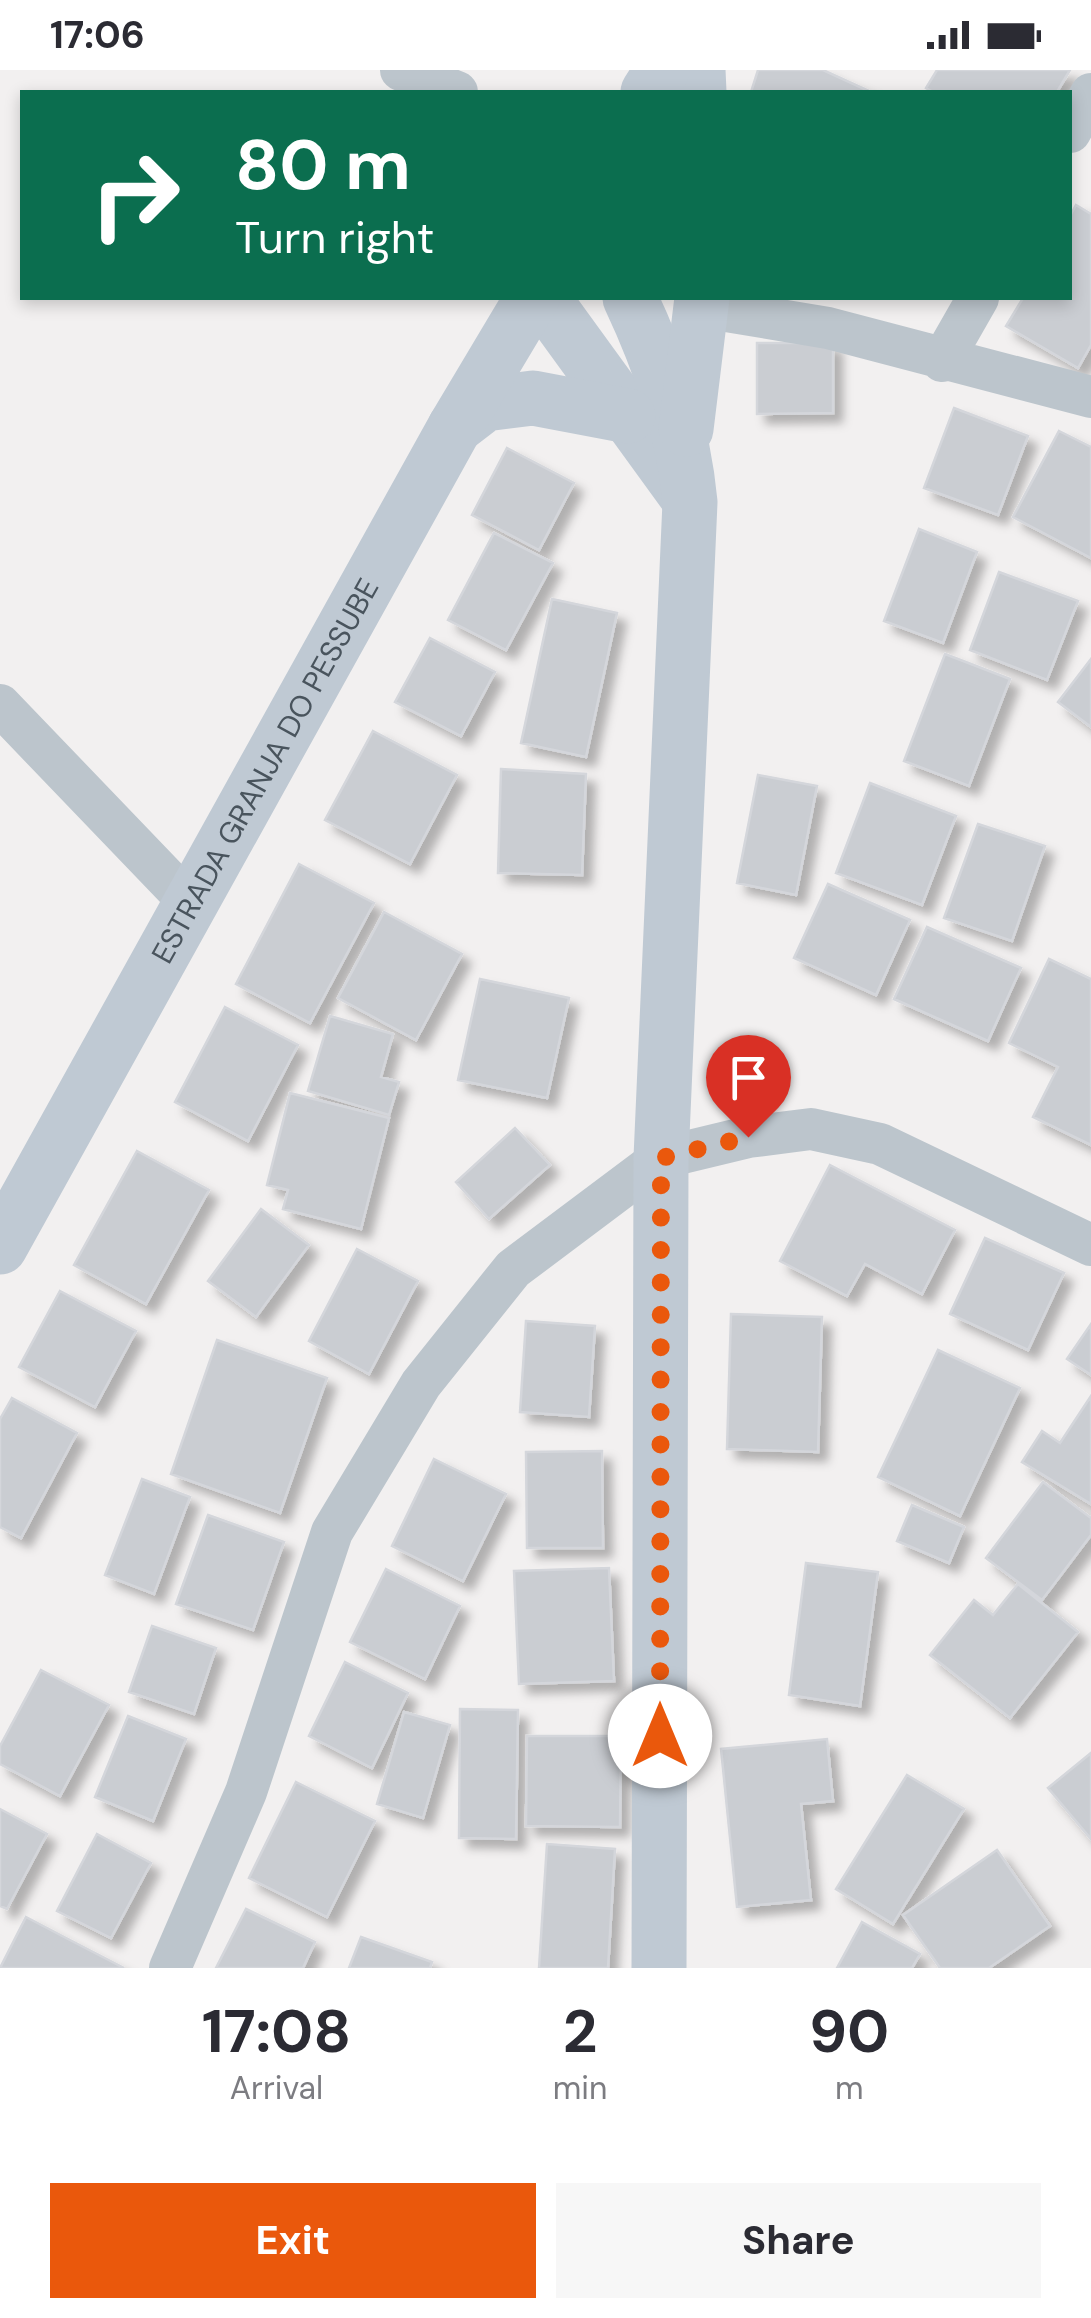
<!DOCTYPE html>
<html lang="en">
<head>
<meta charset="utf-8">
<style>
  :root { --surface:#fff; --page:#f7f7f7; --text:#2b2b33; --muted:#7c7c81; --accent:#ea580c }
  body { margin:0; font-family:"DM Sans",sans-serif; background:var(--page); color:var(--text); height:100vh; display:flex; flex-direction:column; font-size:38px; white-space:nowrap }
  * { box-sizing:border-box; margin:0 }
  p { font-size:32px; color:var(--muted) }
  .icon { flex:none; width:55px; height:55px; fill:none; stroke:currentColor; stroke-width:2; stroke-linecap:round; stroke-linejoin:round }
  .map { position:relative; height:1898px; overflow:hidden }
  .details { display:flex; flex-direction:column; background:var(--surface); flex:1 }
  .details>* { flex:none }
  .banner { position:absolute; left:20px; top:20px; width:1052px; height:210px; border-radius:0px; box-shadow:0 5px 15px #0003; background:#0b6e4f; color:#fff; overflow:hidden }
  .pin { position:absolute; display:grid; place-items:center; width:85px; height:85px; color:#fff; margin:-102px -42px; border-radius:50% 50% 50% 0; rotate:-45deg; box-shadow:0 0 10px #0007 }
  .pin .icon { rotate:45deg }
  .me { position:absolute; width:110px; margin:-55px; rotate:0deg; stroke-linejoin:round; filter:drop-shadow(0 0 8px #0008) }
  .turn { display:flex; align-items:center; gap:35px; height:210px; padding:0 50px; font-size:45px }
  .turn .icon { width:130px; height:130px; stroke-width:2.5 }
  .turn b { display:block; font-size:70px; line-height:85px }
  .eta { display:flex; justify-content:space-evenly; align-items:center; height:170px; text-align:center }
  .eta b { font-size:60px; font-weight:700; line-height:70px }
  .action { display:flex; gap:20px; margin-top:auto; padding:20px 50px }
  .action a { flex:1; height:115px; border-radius:0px; background:var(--accent); color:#fff; font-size:40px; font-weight:700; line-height:115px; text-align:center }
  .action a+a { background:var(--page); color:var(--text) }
  .status { display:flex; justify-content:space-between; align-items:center; height:70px; padding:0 50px; background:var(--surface); direction:ltr }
  .status svg { height:28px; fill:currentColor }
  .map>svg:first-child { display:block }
  .building { fill:#cacdd2; stroke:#d4d6db; stroke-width:2.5; filter:url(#shadow) }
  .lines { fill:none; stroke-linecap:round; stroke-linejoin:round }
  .street { stroke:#bcc5cc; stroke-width:42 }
  .secondary { stroke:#bfc9d3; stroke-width:55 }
  .route { stroke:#ea580c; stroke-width:18; stroke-dasharray:0 32.4 }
  .labels { text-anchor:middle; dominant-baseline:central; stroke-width:9; stroke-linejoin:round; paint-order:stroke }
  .street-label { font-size:30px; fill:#49545d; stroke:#fff }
</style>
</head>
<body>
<div class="status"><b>17:06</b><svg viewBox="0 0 49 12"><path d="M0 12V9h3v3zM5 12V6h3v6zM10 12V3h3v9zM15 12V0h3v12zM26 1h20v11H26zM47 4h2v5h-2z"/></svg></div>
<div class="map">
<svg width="1091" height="1898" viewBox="0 0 1091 1898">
  <defs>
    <filter id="shadow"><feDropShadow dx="9" dy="9" stdDeviation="5" flood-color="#0004"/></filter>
  </defs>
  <rect width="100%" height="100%" fill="#f2f0f0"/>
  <path class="building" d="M758,0H823L871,22H751Z
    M937,0H1070L1057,22H933L926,18Z
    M1076,135L1091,144V275L1078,298L1006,256L1023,228H1070V146Z
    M757,273H833V343L757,344Z
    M954,338L1028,366L998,445L924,418Z
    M1059,361L1091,377V488L1013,447Z
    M507,378L574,413L539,480L472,445Z
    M919,459L977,482L943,573L884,551Z
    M494,463L553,493L506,580L448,550Z
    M999,502L1078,531L1047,610L970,580Z
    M552,529L617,543L586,687L521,673Z
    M430,568L495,602L461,666L395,632Z
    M945,584L1010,609L969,716L904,691Z
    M1091,589V657L1058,632Z
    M373,661L457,705L410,794L325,750Z
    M501,699L586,704L582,805L498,803Z
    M758,705L817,716L796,825L737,813Z
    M870,713L956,746L922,835L836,803Z
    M978,754L1045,776L1012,871L944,848Z
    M299,794L374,833L310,953L236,914Z
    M828,814L910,850L876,925L794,888Z
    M384,842L462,884L416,970L338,928Z
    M927,857L1021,898L988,971L894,929Z
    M1049,889L1091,909V1075L1033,1047L1058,997L1009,973Z
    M480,909L569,928L547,1028L458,1010Z
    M225,937L298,975L248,1071L175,1032Z
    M330,946L393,964L381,1007L399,1012L389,1045L308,1021Z
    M290,1023L389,1048L361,1159L283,1139L288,1120L267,1115Z
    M515,1058L550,1095L489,1149L456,1112Z
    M137,1081L209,1120L146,1234L74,1195Z
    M830,1095L955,1160L922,1224L865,1194L847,1226L780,1191Z
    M261,1139L309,1175L256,1247L208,1211Z
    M985,1168L1064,1203L1028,1280L950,1244Z
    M357,1179L418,1211L369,1304L309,1271Z
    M60,1221L136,1261L95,1337L19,1297Z
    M731,1244L822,1247L818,1382L727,1379Z
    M526,1251L595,1256L589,1347L520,1342Z
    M1091,1254V1305L1067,1289Z
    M217,1270L327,1308L280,1443L171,1404Z
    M938,1280L1020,1318L960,1446L878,1407Z
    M1091,1326V1434L1022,1392L1042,1361L1060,1373Z
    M12,1328L77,1363L21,1468L0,1457V1349Z
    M602,1381L603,1478H527L526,1382Z
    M434,1389L506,1424L463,1511L392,1476Z
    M142,1409L190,1427L154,1524L105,1505Z
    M1043,1412L1091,1448V1465L1042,1530L986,1488Z
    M912,1435L964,1457L949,1493L897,1471Z
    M208,1445L284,1472L253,1560L176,1534Z
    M806,1493L878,1502L860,1636L789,1625Z
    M609,1498L614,1611L519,1614L514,1501Z
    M386,1499L460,1536L425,1609L350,1572Z
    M1018,1514L1078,1562L1010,1648L930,1585L974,1530L993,1545Z
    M152,1556L216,1578L194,1644L129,1622Z
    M345,1592L408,1623L372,1698L309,1666Z
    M41,1600L109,1635L60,1726L0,1694V1676Z
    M460,1639L518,1640L516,1769L459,1768Z
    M404,1642L450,1655L423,1748L377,1734Z
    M128,1646L186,1669L153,1751L95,1727Z
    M527,1666H621L620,1757L526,1756Z
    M827,1669L833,1731L801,1734L811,1830L737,1837L721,1679Z
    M1091,1683V1769L1048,1718Z
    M907,1705L964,1739L893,1854L836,1819Z
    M296,1712L375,1751L327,1847L249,1808Z
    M0,1739L47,1764L7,1839L0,1836Z
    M97,1764L151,1793L111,1868L57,1841Z
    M547,1774L615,1779L608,1898H539Z
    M997,1780L1050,1856L989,1898H940L903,1845Z
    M246,1839L315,1872L303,1898H216Z
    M26,1847L68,1869L124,1898H0Z
    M862,1852L920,1884L912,1898H837Z
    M361,1867L432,1892L430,1898H349Z"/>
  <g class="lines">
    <path class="street" d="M401,0L457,22
      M1070,62L1091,24
      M702,237L828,258L1091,327
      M942,291L978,228
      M0,635L192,835
      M170,1898L246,1722L332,1462L421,1314L513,1199L661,1088L748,1067L811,1059L880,1074L1091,1175"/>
    <g class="secondary">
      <path d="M698,0L699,22"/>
      <path d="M648,22L662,0"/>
      <path d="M543,228L686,425"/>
      <path d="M630,228C661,294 683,359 690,432L661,1088L659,1898"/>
      <path d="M455,357L485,334L533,328L628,346"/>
      <path d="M686,359L702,228"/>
      <path id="s1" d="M0,1177L455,357L532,228"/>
    </g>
  </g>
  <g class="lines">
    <path class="route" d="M660,1666L661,1088L748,1067"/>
  </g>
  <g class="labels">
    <g class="street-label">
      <text stroke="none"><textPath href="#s1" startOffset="545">ESTRADA GRANJA DO PESSUBE</textPath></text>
    </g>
  </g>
</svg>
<div class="pin" style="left:748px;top:1067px;background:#d93025"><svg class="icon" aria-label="arrive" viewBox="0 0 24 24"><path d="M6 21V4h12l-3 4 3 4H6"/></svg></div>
<svg class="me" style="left:660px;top:1666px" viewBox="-20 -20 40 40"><circle r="19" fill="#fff"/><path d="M0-13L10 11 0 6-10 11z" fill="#ea580c"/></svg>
<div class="banner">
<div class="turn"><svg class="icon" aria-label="right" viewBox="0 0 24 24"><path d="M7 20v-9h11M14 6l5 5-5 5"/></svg><div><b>80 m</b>Turn right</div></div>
</div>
</div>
<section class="details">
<div class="eta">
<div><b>17:08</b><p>Arrival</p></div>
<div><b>2</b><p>min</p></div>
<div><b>90</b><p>m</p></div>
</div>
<div class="action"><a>Exit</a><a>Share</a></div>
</section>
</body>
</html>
